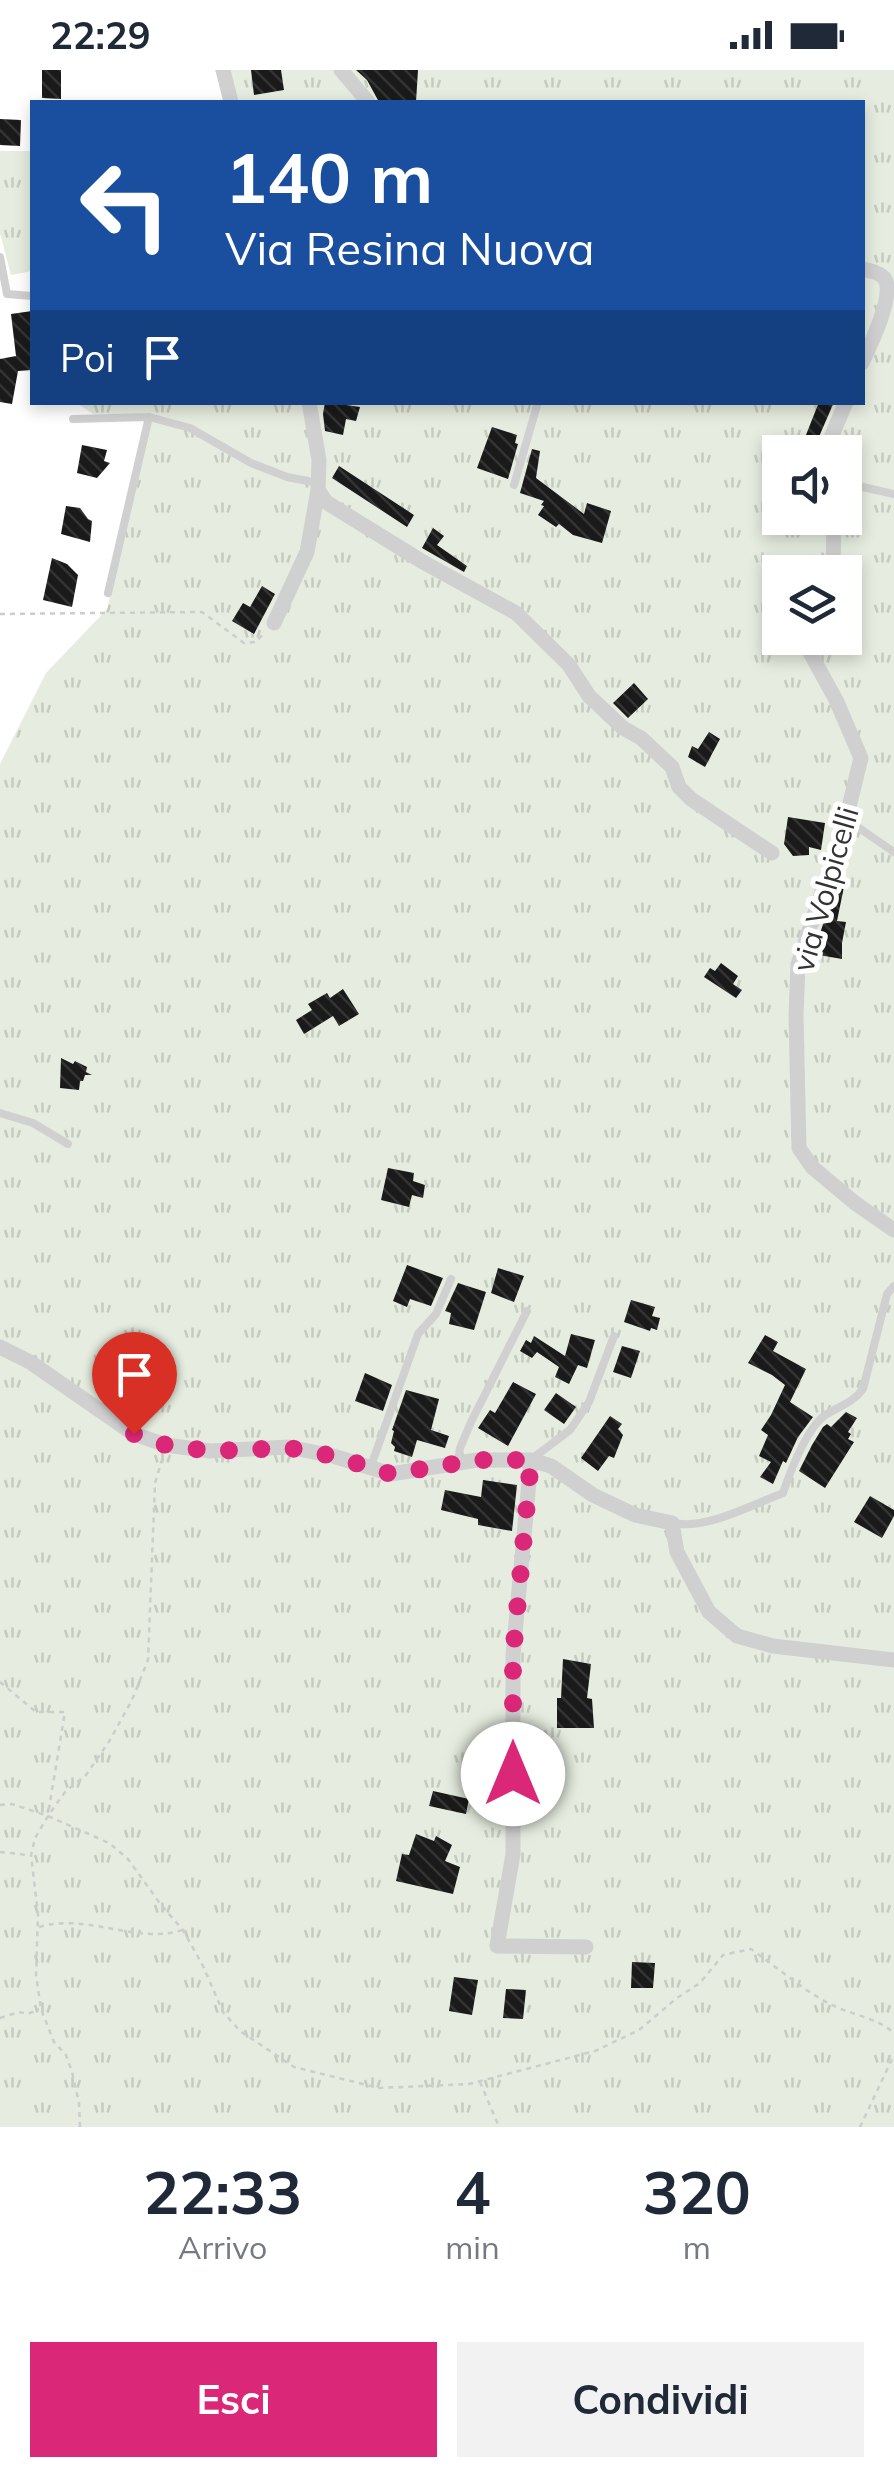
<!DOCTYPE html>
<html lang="it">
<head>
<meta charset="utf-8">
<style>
  :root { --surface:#fff; --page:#f2f2f3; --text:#1f2937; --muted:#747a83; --accent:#db2777 }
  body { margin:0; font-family:Mulish,sans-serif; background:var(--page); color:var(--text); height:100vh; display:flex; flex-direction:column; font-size:38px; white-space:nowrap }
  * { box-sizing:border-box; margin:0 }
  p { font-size:32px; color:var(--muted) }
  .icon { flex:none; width:55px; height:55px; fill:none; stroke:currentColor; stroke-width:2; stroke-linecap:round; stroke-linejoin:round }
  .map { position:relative; height:2057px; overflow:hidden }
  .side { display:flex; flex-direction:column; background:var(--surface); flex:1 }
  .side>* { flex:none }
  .guide { position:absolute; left:30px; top:30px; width:835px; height:305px; border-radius:0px; box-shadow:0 5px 15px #0003; background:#1a4fa0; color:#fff; overflow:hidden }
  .buttons { position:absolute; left:762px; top:365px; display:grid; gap:20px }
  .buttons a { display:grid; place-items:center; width:100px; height:100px; border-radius:0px; background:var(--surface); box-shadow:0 5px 15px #0003; font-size:50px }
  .pin { position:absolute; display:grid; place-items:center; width:85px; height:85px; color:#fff; margin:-102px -42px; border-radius:50% 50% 50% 0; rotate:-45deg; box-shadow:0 0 10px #0007 }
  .pin .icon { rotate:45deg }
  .me { position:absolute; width:110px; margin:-55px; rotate:0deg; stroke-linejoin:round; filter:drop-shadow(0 0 8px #0008) }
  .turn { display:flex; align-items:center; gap:35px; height:210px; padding:0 30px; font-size:45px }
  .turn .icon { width:130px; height:130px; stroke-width:2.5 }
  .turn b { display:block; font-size:70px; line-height:85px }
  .then { display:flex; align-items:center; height:95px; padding:0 30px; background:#0003; gap:20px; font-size:38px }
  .eta { display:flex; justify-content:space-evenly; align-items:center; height:170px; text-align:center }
  .eta b { font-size:60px; font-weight:700; line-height:70px }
  .button { display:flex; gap:20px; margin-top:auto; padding:20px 30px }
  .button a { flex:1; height:115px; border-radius:0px; background:var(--accent); color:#fff; font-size:40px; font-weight:700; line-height:115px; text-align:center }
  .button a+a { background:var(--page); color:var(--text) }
  .status { display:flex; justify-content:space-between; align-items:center; height:70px; padding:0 50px; background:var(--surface); direction:ltr }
  .status svg { height:28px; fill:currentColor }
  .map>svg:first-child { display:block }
  .park { fill:url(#park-tufts); fill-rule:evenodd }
  .building { fill:url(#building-back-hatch) }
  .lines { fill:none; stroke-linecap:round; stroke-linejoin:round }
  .path { stroke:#cdcdcd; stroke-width:2.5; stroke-dasharray:5 5; stroke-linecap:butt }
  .service { stroke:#d0d0d0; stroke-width:8 }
  .minor { stroke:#d0d0d0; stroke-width:15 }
  .route { stroke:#db2777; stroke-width:18; stroke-dasharray:0 32.4 }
  .labels { text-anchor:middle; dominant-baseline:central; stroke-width:10; stroke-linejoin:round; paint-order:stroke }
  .street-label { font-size:30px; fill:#333; stroke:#fff }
</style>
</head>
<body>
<div class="status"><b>22:29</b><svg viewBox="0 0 49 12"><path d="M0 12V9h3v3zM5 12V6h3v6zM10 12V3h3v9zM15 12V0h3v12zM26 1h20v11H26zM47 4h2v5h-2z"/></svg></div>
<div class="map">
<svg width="894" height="2057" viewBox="0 0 894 2057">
  <defs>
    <pattern id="park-tufts" width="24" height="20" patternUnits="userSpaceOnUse" patternTransform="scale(2.5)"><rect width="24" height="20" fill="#e6ecdf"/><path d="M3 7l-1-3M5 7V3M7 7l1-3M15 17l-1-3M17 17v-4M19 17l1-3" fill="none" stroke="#c6cbc0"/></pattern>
    <pattern id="building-back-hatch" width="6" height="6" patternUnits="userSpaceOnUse" patternTransform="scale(2.5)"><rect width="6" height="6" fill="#1a1a1a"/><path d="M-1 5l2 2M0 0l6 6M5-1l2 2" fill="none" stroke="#333"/></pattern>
  </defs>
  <rect width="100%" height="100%" fill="#fff"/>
  <path class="park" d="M215,0H894V2057H0V694L46,603L107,539L153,345L93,344L77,333L862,332V32H226ZM780,382H845V448H780ZM780,502H845V568H780Z
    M0,81H32V201L11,205L0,163Z"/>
  <path class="building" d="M42,0H61V29L42,28Z
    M251,0H281L284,20L254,25Z
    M356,0H418L416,32H379L367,10Z
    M0,49L21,50L20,76L0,75Z
    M32,241V300L18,301L12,334L0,332V289L16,286L11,244Z
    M325,332L360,337L356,351L346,349L343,365L325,361L323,344Z
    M819,332H834L815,376L804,370Z
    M492,357L517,365L515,373L518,374L508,409L477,398Z
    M82,375L107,380L104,391L110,393L97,408L77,403Z
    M532,379L540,381L536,408L584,444L587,433L611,441L602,473L573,465L559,454L556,457L538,445L544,436L541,435L544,431L520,423Z
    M339,396L414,445L407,457L332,408Z
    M66,436L80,438L88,449L92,451L90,472L61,464Z
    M433,458L444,466L437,475L467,496L464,502L422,478Z
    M52,488L67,494L78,505L72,537L43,530Z
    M262,516L275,524L254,564L232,551L243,533L250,537Z
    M634,613L648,629L628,648L613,633Z
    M709,662L720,669L705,697L688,687L692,676L698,679Z
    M788,747L825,753L821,780L809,777V785L793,786L784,774Z
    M838,810L845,812L837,851L846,852L842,873V889L813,884Z
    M721,893L738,906L733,914L742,920L736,928L704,907L710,898L715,901Z
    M343,919L359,944L339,956L333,946L304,964L296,950L312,940L308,934L327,923L330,928Z
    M61,988L73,994L75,991L87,997L86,1002L92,1005H85L83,1011H80L79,1020L60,1018Z
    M388,1098L414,1103L413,1111L425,1115L423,1128L412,1125L409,1137L381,1130Z
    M407,1195L443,1208L431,1236L410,1229L407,1237L393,1231Z
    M498,1198L524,1206L514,1232L491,1223Z
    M458,1213L486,1222L474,1260L449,1254L451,1243L445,1241Z
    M631,1230L655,1237L652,1246L660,1248L657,1260L651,1258L650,1261L624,1252Z
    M571,1264L595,1270L587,1298L578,1295L569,1314L555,1307L559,1297L537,1282L532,1288L520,1281L526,1270L531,1273L534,1266L565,1286Z
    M765,1265L778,1272L773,1281L806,1299L790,1332L813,1347L798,1367L786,1393L783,1391L773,1414L760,1407L771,1392L759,1386L768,1365L761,1360L771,1345L785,1315L772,1305L748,1293Z
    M622,1276L640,1281L631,1308L613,1302Z
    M365,1303L392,1315L383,1341L355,1331Z
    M513,1312L536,1324L508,1376L478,1358L490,1340L495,1343Z
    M406,1320L439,1329L431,1360L449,1366L445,1378L417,1370L412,1387L394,1381L395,1377L391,1373L394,1361L392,1360Z
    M556,1323L576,1337L564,1354L544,1340Z
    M846,1342L857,1348L848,1362L851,1364L848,1369L854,1372L825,1418L799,1401L812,1375L823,1357L827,1354L831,1357Z
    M610,1346L622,1354L618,1359L623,1365L614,1388L609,1386L598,1401L581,1388Z
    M483,1410L517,1415L512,1461L478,1455V1449L441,1440L445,1420L481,1427Z
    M870,1426L894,1440V1446L882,1468L854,1452Z
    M563,1589L591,1594L587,1628L592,1629L594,1658H557V1628H561Z
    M433,1721L469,1729L466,1744L429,1736Z
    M416,1764L434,1771L436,1766L452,1775L445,1791L460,1797L453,1824L396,1811L402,1784L409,1785Z
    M632,1892L655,1893L653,1918H631Z
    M454,1907L478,1910L472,1945L449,1941Z
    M506,1919L526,1920L523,1949L503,1948Z"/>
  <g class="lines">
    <path class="path" d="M0,544L202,542L244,573L256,572L264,563
      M0,1612L36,1642H65L48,1744
      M0,1735L12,1734L48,1746L109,1773L128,1789L161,1835L183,1860L203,1896L223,1942L240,1961L294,1997L379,2018L469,2014L595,1981L639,1960L677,1928L700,1913L723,1885L751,1879C777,1897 801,1919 830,1934C851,1945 876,1947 894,1963
      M0,1782L28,1785
      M39,1857C78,1845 119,1865 159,1864C167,1864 175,1862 183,1860
      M0,1948L19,1942L28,1944L39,1939
      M480,2012L499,2057
      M80,2057L79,2033L72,2002L66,1985L54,1972L41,1939L36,1905L38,1844L31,1785L35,1768L48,1746L65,1722L86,1705L110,1670L132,1630L148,1590L155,1413L162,1390
      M860,2057L894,1985"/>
    <path class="service" d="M0,187L7,224L32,226
      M73,349L149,347L190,358L251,393L287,407L318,413
      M845,413L894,424
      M514,415L538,332
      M108,523L149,347
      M846,749L894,782
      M0,1043L33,1053L68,1074
      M533,1388L570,1360L589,1332L614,1266
      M458,1391L460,1378L471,1352L527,1241
      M371,1396L418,1264L436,1244L451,1209
      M674,1453C705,1460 752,1435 783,1423C790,1402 806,1360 824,1346C837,1337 853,1333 863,1319L887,1224L894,1216"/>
    <path class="minor" d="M223,0L231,32
      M341,0L368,32
      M862,199C871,201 879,202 885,209C894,226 871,274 862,293
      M309,332L319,390L318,420L326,432L423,492L516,543L569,595L589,626L623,658L641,668L672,697L679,717L691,729L772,783
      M825,382L846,332
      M833,502L834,448
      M274,553L307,482L318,420
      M812,568L808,579L836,630L861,688L846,749L798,894L796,946L799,1078L812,1097L855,1133L894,1160
      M0,1277L30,1292L134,1364L166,1375L210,1381L289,1377L333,1386L391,1404L477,1390H531L551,1396L593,1425L635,1445L672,1453L677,1482L709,1542L737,1566L773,1576L894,1590
      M531,1390L513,1585V1784L497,1876L586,1877"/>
  </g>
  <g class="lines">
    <path class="route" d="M134,1364L166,1375L210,1381L290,1378L333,1386L391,1404L477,1390H531L513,1585V1704"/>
  </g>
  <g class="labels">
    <g class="street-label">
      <text transform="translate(825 819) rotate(-74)">via Volpicelli</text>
    </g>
  </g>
</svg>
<div class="buttons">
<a><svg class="icon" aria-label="sound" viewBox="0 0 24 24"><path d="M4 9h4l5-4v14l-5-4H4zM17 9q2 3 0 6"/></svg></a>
<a><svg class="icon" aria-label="layers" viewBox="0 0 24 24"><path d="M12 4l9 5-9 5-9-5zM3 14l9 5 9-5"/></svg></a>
</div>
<div class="pin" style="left:134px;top:1364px;background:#d93025"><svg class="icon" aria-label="arrive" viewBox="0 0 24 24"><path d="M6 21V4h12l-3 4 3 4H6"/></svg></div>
<svg class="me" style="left:513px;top:1704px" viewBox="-20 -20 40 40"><circle r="19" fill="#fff"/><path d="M0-13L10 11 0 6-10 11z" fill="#db2777"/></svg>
<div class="guide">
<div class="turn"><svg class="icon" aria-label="left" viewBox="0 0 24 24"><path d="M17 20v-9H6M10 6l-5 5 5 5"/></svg><div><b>140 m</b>Via Resina Nuova</div></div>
<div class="then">Poi<svg class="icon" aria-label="arrive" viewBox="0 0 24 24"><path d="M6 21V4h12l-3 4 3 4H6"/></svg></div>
</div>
</div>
<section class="side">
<div class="eta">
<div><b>22:33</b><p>Arrivo</p></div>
<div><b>4</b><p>min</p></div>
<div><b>320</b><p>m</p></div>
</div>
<div class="button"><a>Esci</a><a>Condividi</a></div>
</section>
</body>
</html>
